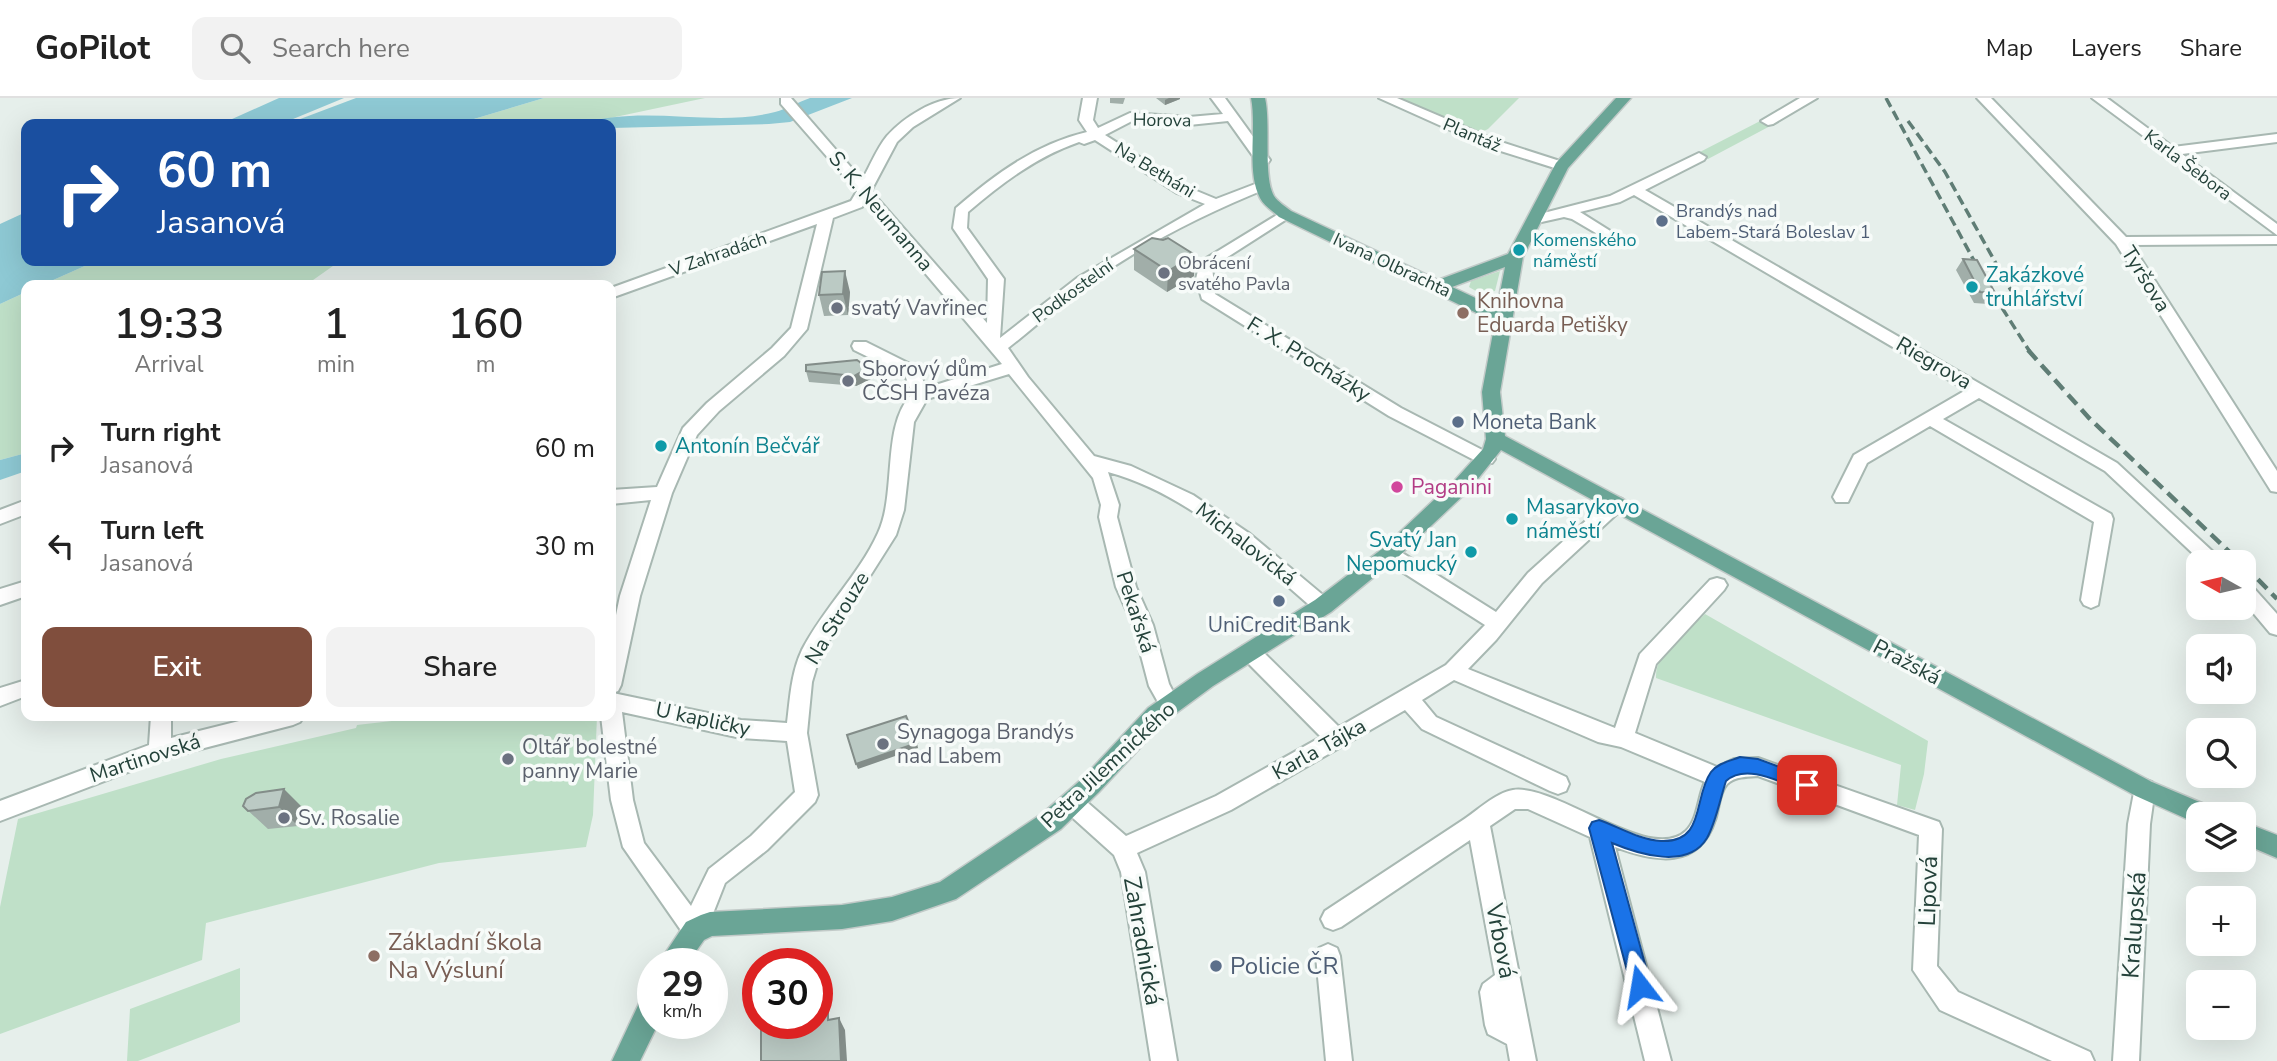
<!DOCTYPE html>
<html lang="en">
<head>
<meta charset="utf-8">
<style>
  :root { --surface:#fff; --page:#f2f2f2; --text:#222; --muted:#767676; --line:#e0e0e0; --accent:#804e3d }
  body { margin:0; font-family:"Nunito Sans",sans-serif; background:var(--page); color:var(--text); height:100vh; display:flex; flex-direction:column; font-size:26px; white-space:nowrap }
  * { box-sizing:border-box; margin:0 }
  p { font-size:23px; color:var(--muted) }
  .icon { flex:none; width:38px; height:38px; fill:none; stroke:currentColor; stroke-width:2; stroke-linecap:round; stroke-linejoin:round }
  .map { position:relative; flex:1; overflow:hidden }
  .side { position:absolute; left:21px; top:182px; width:595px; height:441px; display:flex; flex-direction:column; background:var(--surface); border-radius:14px; box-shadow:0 7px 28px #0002 }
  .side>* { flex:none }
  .hud { position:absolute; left:21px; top:21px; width:595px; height:147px; border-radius:14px; box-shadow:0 7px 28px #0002; background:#1a4fa0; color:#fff; overflow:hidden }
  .needle { width:46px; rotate:278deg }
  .buttons { position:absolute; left:2186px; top:452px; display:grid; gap:14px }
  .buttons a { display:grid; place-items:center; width:70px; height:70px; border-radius:14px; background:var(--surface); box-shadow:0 7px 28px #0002; font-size:35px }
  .speed { position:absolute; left:637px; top:850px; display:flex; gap:14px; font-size:35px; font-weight:700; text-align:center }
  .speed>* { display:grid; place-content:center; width:91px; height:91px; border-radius:50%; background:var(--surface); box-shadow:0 7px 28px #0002; line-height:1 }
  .speed small { font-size:18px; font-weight:400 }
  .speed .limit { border:10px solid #d22; background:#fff; color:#111 }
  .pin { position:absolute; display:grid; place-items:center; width:60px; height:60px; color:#fff; margin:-30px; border-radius:14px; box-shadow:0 4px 10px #0006 }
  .me { position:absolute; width:77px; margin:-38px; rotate:346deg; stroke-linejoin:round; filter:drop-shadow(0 0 5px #0008) }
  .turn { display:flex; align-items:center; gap:24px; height:147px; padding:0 21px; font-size:32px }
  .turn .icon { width:91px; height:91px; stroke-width:2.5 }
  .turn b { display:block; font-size:49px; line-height:60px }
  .eta { display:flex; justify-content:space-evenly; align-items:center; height:119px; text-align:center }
  .eta b { font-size:42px; font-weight:600; line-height:49px }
  .cta { display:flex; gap:14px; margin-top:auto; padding:14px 21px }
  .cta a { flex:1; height:80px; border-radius:14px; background:var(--accent); color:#fff; font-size:28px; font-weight:600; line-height:80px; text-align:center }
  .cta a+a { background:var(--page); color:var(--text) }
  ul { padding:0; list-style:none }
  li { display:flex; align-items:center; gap:21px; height:98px; padding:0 21px }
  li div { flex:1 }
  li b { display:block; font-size:26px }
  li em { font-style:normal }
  header { display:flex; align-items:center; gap:42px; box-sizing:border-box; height:98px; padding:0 35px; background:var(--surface); border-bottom:2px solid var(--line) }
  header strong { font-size:33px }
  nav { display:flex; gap:38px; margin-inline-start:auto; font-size:24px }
  .search { width:490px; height:63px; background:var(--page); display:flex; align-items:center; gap:18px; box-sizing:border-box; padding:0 24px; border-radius:14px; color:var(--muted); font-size:26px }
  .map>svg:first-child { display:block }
  .green { fill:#bfe0c8 }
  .water { fill:#8ec9d4 }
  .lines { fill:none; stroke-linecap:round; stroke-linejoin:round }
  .minor-casing { stroke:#a8b8b2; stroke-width:4 }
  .major-casing { stroke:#c2cac8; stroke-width:3 }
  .minor { fill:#fff; fill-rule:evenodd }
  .major { fill:#6aa596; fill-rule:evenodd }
  .rail-far1 { stroke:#5f7d75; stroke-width:3.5; stroke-dasharray:10 5; stroke-linecap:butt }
  .rail { stroke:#5f7d75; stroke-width:4.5; stroke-dasharray:13 7; stroke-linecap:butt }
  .wall { fill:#a1aea9 }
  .shaded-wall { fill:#838d89 }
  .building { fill:#bbcac4; stroke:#838d89; stroke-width:2 }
  .route { fill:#1a73e8; stroke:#114b97; stroke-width:2 }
  .service-dot { fill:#5c6f8a; stroke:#f7fbf9; stroke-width:2.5 }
  .culture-dot { fill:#0f9aa8; stroke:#f7fbf9; stroke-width:2.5 }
  .worship-dot { fill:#6b7280; stroke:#f7fbf9; stroke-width:2.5 }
  .education-dot { fill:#8d6e63; stroke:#f7fbf9; stroke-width:2.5 }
  .hotel-dot { fill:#d1479c; stroke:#f7fbf9; stroke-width:2.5 }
  .labels { text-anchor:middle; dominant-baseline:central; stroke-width:7; stroke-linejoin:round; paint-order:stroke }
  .far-street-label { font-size:18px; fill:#24423a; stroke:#f7fbf9 }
  .far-service-label { font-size:18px; fill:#4e5e75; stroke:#f7fbf9; text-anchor:start }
  .far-culture-label { font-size:18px; fill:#0d838f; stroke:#f7fbf9; text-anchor:start }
  .far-worship-label { font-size:18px; fill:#5b616d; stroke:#f7fbf9; text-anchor:start }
  .street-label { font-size:21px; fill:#24423a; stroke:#f7fbf9 }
  .culture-label { font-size:21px; fill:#0d838f; stroke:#f7fbf9; text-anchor:start }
  .education-label { font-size:21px; fill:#785e54; stroke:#f7fbf9; text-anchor:start }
  .worship-label { font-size:21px; fill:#5b616d; stroke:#f7fbf9; text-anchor:start }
  .service-label { font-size:21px; fill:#4e5e75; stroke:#f7fbf9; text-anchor:start }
  .hotel-label { font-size:21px; fill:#b23c85; stroke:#f7fbf9; text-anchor:start }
  .near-street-label { font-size:24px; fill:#24423a; stroke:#f7fbf9 }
  .near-education-label { font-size:24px; fill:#785e54; stroke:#f7fbf9; text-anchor:start }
  .near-service-label { font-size:24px; fill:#4e5e75; stroke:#f7fbf9; text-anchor:start }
</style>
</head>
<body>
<header>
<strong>GoPilot</strong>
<div class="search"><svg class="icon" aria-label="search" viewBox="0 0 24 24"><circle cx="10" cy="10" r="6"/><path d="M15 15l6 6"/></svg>Search here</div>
<nav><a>Map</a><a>Layers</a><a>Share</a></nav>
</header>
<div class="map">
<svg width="2277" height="963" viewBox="0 0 2277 963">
  <rect width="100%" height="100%" fill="#e6efeb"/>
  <path class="green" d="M544,0H705L582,26H457Z
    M1394,0H1519L1488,31L1478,36Z
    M1764,21L1774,26L1708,61L1698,55Z
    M96,163H340L306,187H42Z
    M1500,173L1495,193L1481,196L1469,189L1471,183Z
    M26,194V355L0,362V206Z
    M1705,516L1928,643L1924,676L1915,712L1897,707L1901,667L1656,580C1655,553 1687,533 1705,516Z
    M435,618H597L593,717L586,749L439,765L206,825L202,862L0,936V809L18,721L221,661L356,630L357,627Z
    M240,870V924L138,963H127L130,911Z"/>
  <path class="water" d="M279,0H344L281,26H221Z
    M356,0H544L457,26H287Z
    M810,0H852L790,24L769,26L611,30V26H582C644,6 713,30 775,14C787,11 798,4 810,0Z
    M26,114V163H96L42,187H26V194L0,206V126Z
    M26,355V373L0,382V362Z"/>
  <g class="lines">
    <g class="minor-casing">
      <path id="minor" d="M781,0H791L862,82C870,68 877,50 887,38C904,19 934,0 960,0L913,29L897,44L871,93L987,225L988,181L953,130L956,110C995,76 1036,46 1087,34L1079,22L1083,0H1097L1093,22L1098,30L1130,15L1189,19L1223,16L1211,0H1225L1270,62L1268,65H1258L1228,23L1189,27L1132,23L1105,37L1187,89L1216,101L1263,83L1268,84V90C1206,115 1142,147 1088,186C1060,206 1035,229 1008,250L1028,279L1094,358L1131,368L1193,397L1250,436L1330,503L1333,508L1330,513L1323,516L1316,513C1254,459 1189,396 1108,374L1119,407L1117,419L1136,489L1153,527L1169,586L1180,607L1177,613L1170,616L1163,613L1149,588L1133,527L1116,489L1099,419L1101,407L1093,380L1009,276L927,301L914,324L904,412L896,437L820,557L812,584L807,635L818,697L815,704L767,752L725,785L703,841L695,844L687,841L623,749L611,702L601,618H611V541L620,498L651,402L611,406V392L657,389L683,330L707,305L772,250L791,230L817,126L611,200V190L851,103L857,93L781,6ZM1095,42L1177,95L1205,106L1077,180L1000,240L1004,181L967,130L968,114C1002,85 1036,59 1079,44L1084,46ZM865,104L1002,266L926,290L918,270L866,244H854L852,248L854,252L905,277L912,296C881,327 897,395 878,435C859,477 823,511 802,552C791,575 790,601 787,625L741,622L613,595L618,593L621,587L640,498L672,395L697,337L719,313L784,258L807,231L833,120L862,109ZM622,614L741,640L787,643L795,694L751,738L709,771L691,808L644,745L633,702Z
        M1379,0H1397L1498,43L1566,65L1568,68L1561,72L1488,49Z
        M1800,0H1817L1773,26L1768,27L1761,23Z
        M1977,0H1991L2126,139L2277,138V146L2132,147L2277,373V394L2271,393L2116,146Z
        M2092,0H2107L2173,49L2277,36V44L2182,56L2277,126V137Z
        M1699,55L1706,59L1704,62L1645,92L2117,365L2224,464H2202L2105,373L1979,300L1943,321L2111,416L2113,421L2098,507L2091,510L2084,507L2081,502L2094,424L1930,328L1867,365L1848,404H1836L1833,399L1854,357L1966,292L1634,97L1620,104L1580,114L1623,141L1625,144L1623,147L1618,148L1572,121L1564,119L1537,125L1530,121L1532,118L1610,98Z
        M1285,112L1292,116L1290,119L1212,169L1215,196L1401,310L1492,357L1495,361L1492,365H1480L1389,318L1202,201L1196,181L1200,164Z
        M1616,399L1622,401L1625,406L1622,411L1542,485L1496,542L1468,571L1615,630L1640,556L1710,482L1717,480L1724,482L1727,487L1724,492L1656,566L1635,635L1717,669L1734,661L1758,660L1939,724L1942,731L1937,868L1958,894L2090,954L2094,963H2052L1940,912L1913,872L1919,737L1758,678C1747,679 1735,678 1727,686C1719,695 1719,711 1715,722C1699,772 1655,764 1615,749L1671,963H1645L1590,739L1528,711H1515L1490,728L1536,963H1510L1507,946L1488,936L1485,927L1480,894L1483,886L1495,877L1470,742L1341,829L1333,832L1325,829L1321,821L1325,813C1371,783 1417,752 1463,722C1477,713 1495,695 1513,692C1556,685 1650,767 1686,733C1698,722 1698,698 1705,684L1621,649L1598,644L1454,582L1422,602L1436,619L1566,679L1569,686L1566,693L1558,696L1550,693L1422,631L1405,612L1231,712L1137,755L1145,774L1177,963H1151L1121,774L1114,757L1064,712L1061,705L1064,698L1072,695L1080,698L1126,738L1216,698L1321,639L1243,560L1240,554L1243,548L1250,546L1257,548L1339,629L1446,567L1485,527L1382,461L1380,456L1382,451H1396L1496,514L1528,475L1610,401Z
        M26,402V416L0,426V412Z
        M26,483V498L0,507V491Z
        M2244,485L2251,487L2277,516V537L2270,535L2244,504Z
        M26,582V598L0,608V590Z
        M151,618H171V640L259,618H304L300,624L293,627L162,661L0,723V703L149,647Z
        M2144,681L2152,684L2155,691L2150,726L2139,963H2113L2128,726L2136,684Z
        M1328,846L1337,850L1340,858L1352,963H1326L1316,858L1319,850Z"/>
    </g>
    <g class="major-casing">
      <path id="major" d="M1251,0H1265C1271,25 1263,79 1274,98C1278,104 1285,108 1291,113L1438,182L1508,156L1556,65L1616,0H1631L1568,70L1523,159L1500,294L1505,338L2152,684L2209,708L2212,716H2198V726L2136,698L1501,352L1469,392L1396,461L1331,514L1213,588L1164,624L1099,694L1061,731L956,801L892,823L842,831L712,838L704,842L687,866H658L686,824L701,817L710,814L842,807L892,799L940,784L1043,715L1083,680L1148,610L1197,576L1315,502L1382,451L1455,382L1483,351L1486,341L1482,294L1495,224L1279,119C1273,113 1264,108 1260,100C1246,74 1257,30 1251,0ZM1505,169L1497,210L1452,189Z
        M2244,724L2277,737V760L2244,746Z
        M653,893V926H658L640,963H612L643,897Z"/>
    </g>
    <use href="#minor" class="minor"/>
    <use href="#major" class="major"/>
    <path class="rail-far1" d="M1886,0L1985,183L2030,254
      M1908,23L1945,74L2018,205"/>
    <path class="rail" d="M2028,252L2089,320L2240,464
      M2244,467L2277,501"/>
  </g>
  <path class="wall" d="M1110,0H1125L1123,6L1110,5Z
    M1156,0H1180V1L1165,7Z
    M1134,151L1195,157L1194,178L1167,194L1134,172Z
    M1963,161L1995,195L1988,206L1974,205L1956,172Z
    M850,194L848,217L824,218L819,197Z
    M868,270L871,281L856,288L809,284L806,273Z
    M243,708L303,710L298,728L268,731Z"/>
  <path class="shaded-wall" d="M1169,0H1180V1L1165,7V2Z
    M1195,157L1194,178L1167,194L1168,173Z
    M845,173L850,194L848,217L843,196Z
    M868,270L871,281L856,288L854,278Z
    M917,645L918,650L858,671L856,666Z
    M284,691L303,710L298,728L279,709Z
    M839,920L845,932L847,963H841Z"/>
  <path class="building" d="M1152,140L1163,142L1168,140L1195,157L1168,173L1134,151Z
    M1963,161L1977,162L1995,195L1980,194Z
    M845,173L843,196L819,197L822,174Z
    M857,262L868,270L854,278L806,273V267Z
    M906,618L917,645L856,666L847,637Z
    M284,691L279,709L248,713L243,708L246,701L256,695Z
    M828,913V922L839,920L841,963H761V926H817V914Z"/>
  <path class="route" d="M1740,659L1758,661L1807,679L1813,681L1816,687L1813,692L1807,694C1783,686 1747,664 1726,683C1720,701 1716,724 1707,740C1688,772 1638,756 1612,745L1651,888L1648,895L1640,898L1633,895L1589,730L1592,724L1599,722C1619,729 1640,742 1661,743C1706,745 1693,699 1711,674C1718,665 1730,663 1740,659Z"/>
  <g class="service-dot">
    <circle cx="1662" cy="123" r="7"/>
    <circle cx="1458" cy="324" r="7"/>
    <circle cx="1279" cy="503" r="7"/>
    <circle cx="1216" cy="868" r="7"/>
  </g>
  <g class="culture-dot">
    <circle cx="1519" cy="152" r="7"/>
    <circle cx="1972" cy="189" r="7"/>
    <circle cx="661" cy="348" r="7"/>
    <circle cx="1512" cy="421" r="7"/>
    <circle cx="1471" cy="454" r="7"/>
  </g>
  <g class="worship-dot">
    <circle cx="1164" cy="175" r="7"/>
    <circle cx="837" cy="210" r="7"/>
    <circle cx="848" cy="283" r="7"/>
    <circle cx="883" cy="646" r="7"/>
    <circle cx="508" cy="661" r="7"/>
    <circle cx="284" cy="720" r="7"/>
  </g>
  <g class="education-dot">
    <circle cx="1463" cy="215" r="7"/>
    <circle cx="374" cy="858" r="7"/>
  </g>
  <circle class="hotel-dot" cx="1397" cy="389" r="7"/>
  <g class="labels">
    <g class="far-street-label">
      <text transform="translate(1162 22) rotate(1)">Horova</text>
      <text transform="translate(1472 37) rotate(23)">Plantáž</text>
      <text transform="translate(2188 67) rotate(37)">Karla Šebora</text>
      <text transform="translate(1155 72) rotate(31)">Na Betháni</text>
      <text transform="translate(718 156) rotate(-19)">V Zahradách</text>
      <text transform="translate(1392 167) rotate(25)">Ivana Olbrachta</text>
      <text transform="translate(1073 193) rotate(-36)">Podkostelní</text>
    </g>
    <g class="far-service-label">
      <text x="1676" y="113">Brandýs nad<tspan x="1676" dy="21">Labem-Stará Boleslav 1</tspan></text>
    </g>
    <g class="far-culture-label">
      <text x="1533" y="142">Komenského<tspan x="1533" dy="21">náměstí</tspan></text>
    </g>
    <g class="far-worship-label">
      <text x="1178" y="165">Obrácení<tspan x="1178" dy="21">svatého Pavla</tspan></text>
    </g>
    <g class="street-label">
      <text transform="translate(881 113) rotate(50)">S. K. Neumanna</text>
      <text transform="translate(2146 181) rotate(58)">Tyršova</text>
      <text transform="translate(1309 261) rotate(32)">F. X. Procházky</text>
      <text transform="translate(1934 265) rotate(30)">Riegrova</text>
      <text transform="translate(1246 446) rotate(38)">Michalovická</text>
      <text transform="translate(1136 514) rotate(72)">Pekařská</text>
      <text transform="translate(837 520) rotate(-59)">Na Strouze</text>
      <text transform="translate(1907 564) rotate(28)">Pražská</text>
      <text transform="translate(703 621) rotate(12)">U kapličky</text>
      <text transform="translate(1319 651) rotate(-29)">Karla Tájka</text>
      <text transform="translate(145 660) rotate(-18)">Martinovská</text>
      <text transform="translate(1108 667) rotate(-43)">Petra Jilemnického</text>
    </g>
    <g class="culture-label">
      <text x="1986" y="177">Zakázkové<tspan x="1986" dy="24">truhlářství</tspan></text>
      <text x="675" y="348">Antonín Bečvář</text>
      <text x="1526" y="409">Masarykovo<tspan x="1526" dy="24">náměstí</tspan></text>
      <text x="1457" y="442" text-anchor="end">Svatý Jan<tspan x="1457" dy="24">Nepomucký</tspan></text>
    </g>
    <g class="education-label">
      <text x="1477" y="203">Knihovna<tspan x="1477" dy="24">Eduarda Petišky</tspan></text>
    </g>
    <g class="worship-label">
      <text x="851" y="210">svatý Vavřinec</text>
      <text x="862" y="271">Sborový dům<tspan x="862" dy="24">CČSH Pavéza</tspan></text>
      <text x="897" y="634">Synagoga Brandýs<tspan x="897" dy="24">nad Labem</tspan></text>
      <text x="522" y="649">Oltář bolestné<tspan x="522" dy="24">panny Marie</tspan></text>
      <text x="298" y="720">Sv. Rosalie</text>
    </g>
    <g class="service-label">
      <text x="1472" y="324">Moneta Bank</text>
      <text x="1279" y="527" text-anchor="middle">UniCredit Bank</text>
    </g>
    <g class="hotel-label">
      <text x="1411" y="389">Paganini</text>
    </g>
    <g class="near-street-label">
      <text transform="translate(1928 793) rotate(-88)">Lipová</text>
      <text transform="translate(2134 827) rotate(-86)">Kralupská</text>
      <text transform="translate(1143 843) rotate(80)">Zahradnická</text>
      <text transform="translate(1501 843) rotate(79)">Vrbová</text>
    </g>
    <g class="near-education-label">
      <text x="388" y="844">Základní škola<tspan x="388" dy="28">Na Výsluní</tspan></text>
    </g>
    <g class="near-service-label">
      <text x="1230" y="868">Policie ČR</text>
    </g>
  </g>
</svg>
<div class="buttons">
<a><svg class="needle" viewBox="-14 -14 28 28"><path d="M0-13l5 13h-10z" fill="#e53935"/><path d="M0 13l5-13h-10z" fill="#767676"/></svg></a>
<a><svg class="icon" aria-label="sound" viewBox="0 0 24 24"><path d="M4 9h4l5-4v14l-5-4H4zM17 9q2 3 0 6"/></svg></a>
<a><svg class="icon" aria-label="search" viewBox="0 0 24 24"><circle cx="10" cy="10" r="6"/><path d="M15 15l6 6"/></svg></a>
<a><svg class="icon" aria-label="layers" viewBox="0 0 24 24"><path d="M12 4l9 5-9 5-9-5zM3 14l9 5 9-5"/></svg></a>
<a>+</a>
<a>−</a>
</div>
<div class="speed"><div>29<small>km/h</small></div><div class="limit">30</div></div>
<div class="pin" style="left:1807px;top:687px;background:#d93025"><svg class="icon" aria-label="arrive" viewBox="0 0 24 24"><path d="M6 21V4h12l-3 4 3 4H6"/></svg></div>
<svg class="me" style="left:1640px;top:888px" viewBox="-20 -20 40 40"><path d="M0-17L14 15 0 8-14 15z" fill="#1a73e8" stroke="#fff" stroke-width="4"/></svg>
<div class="hud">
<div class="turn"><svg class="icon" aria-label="right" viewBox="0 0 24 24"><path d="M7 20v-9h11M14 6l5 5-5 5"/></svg><div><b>60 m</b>Jasanová</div></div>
</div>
<section class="side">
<div class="eta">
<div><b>19:33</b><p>Arrival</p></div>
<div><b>1</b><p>min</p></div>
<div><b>160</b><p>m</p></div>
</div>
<ul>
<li><svg class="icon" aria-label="right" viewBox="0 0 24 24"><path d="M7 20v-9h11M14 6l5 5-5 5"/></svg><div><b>Turn right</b><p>Jasanová</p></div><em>60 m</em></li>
<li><svg class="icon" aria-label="left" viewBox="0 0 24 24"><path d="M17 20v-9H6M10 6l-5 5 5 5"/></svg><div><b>Turn left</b><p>Jasanová</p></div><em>30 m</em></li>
</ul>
<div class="cta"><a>Exit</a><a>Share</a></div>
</section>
</div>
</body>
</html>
